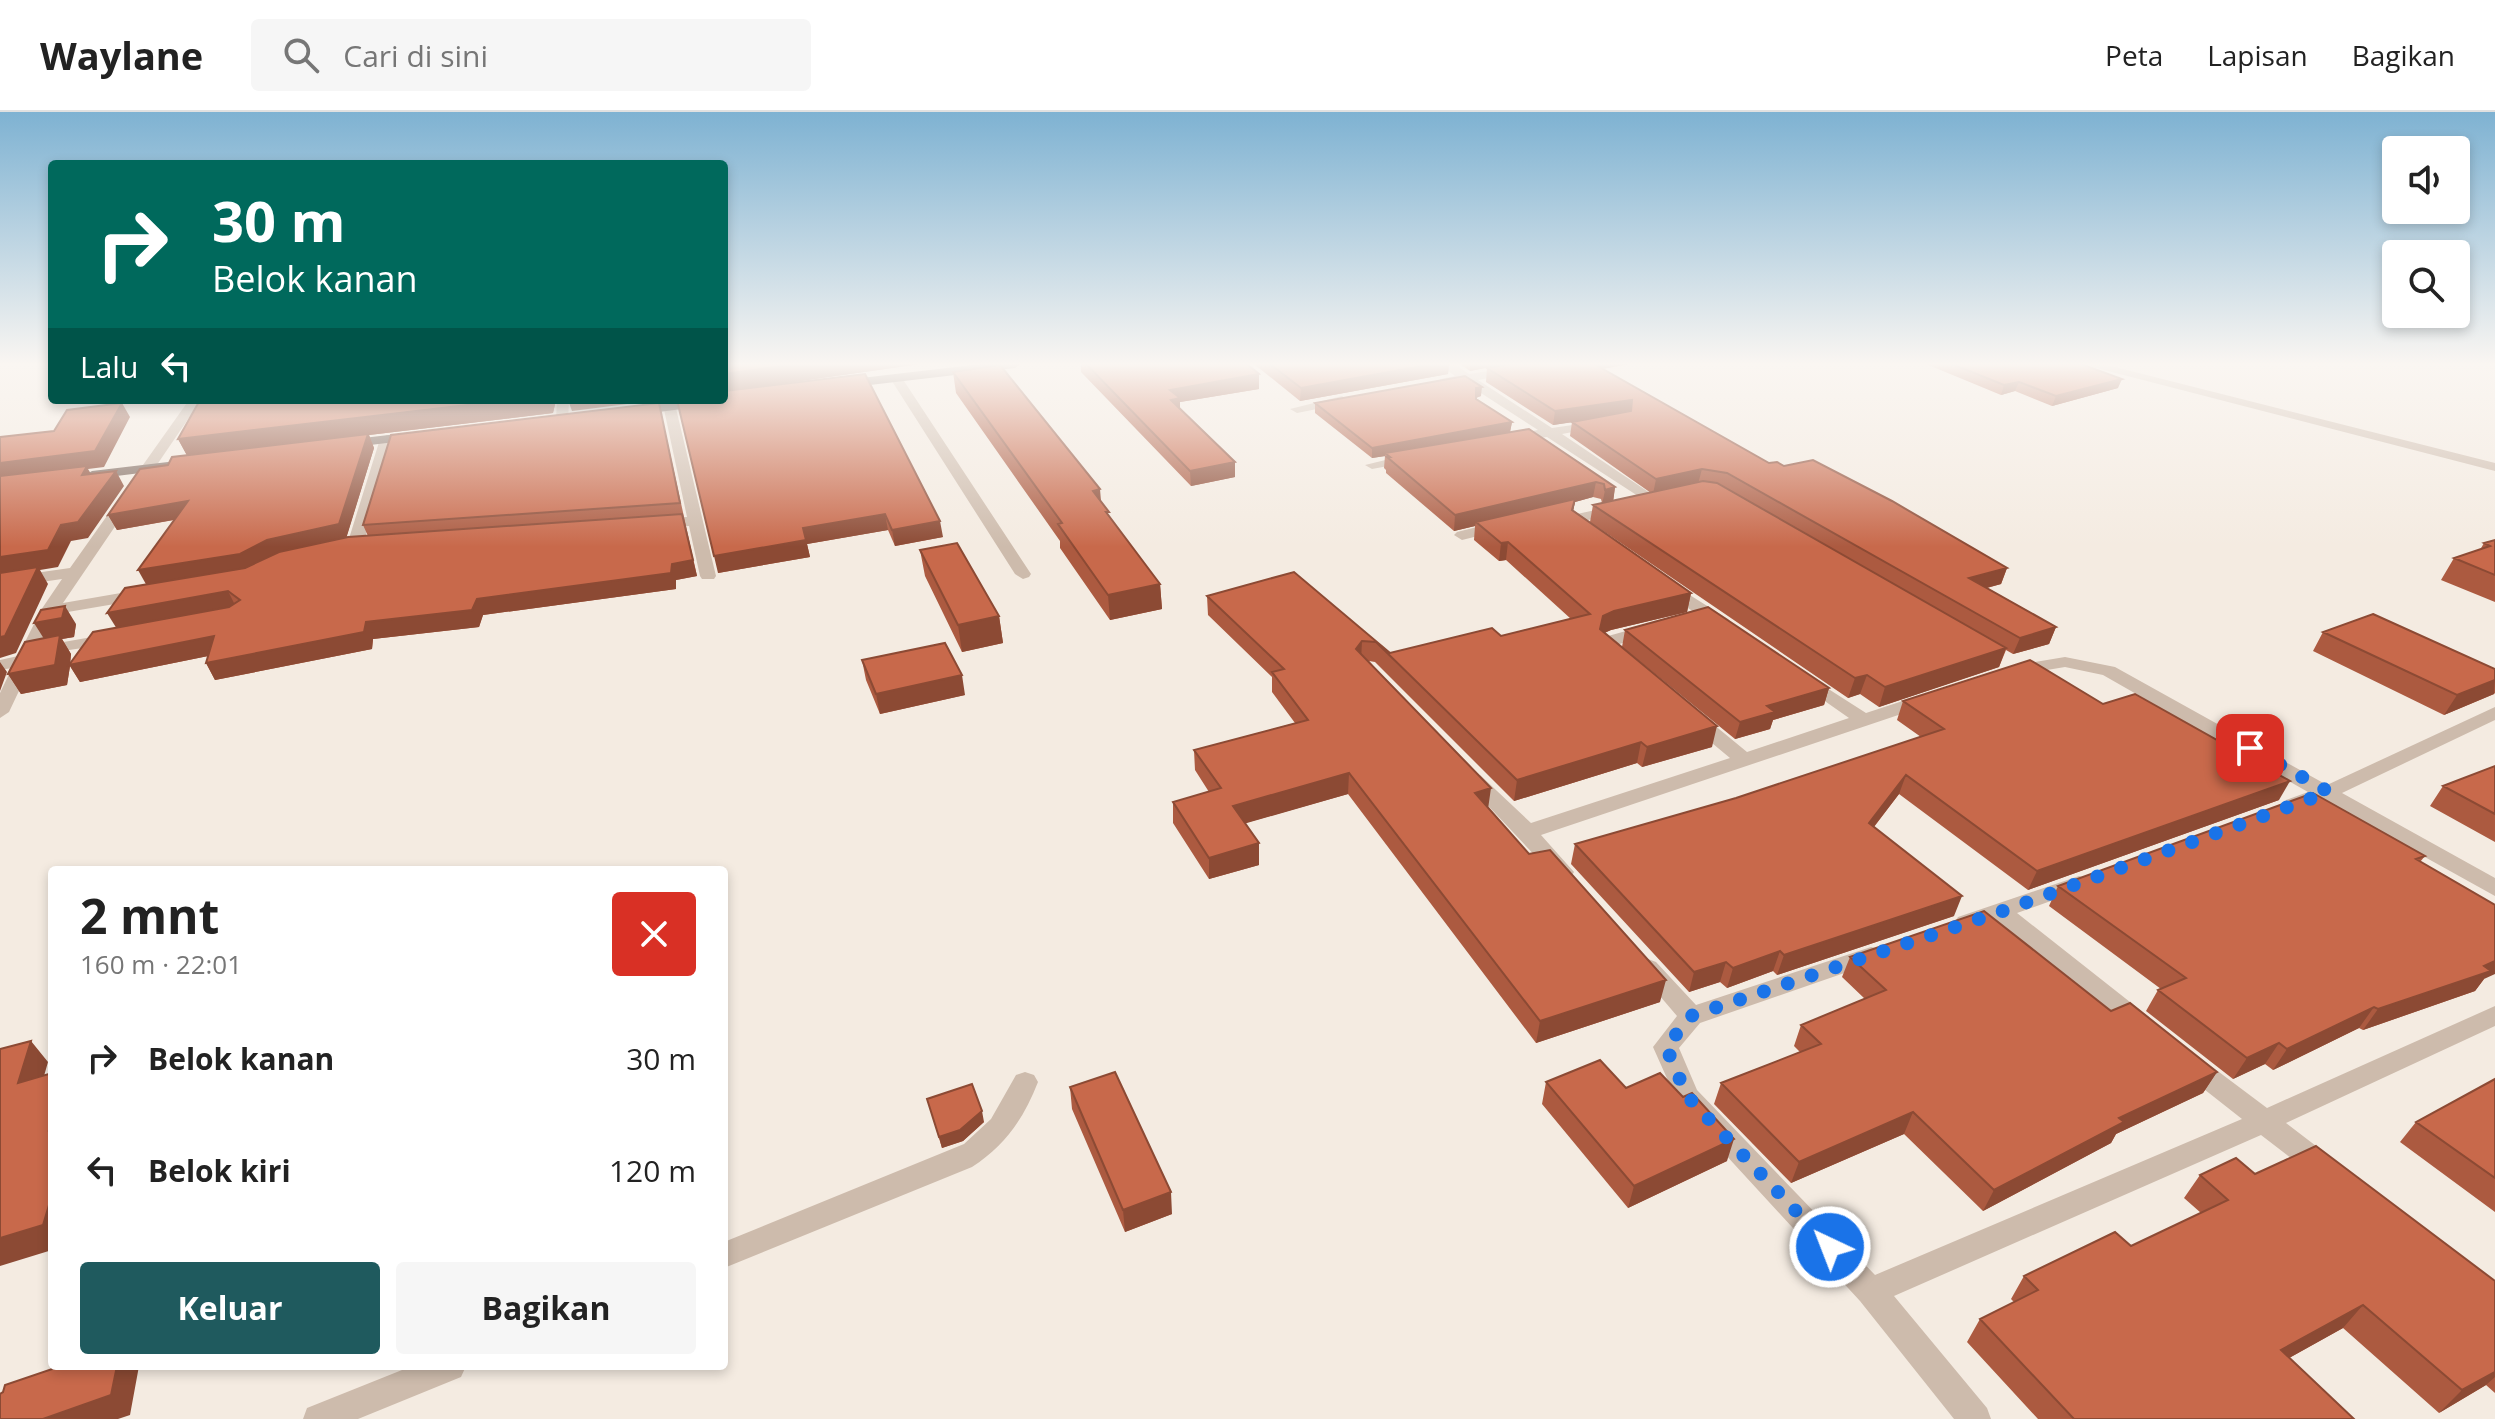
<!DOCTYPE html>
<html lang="id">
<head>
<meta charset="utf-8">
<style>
  :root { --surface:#fff; --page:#f6f6f6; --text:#222; --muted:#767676; --line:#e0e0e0; --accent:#1f5a5e }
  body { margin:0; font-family:"Open Sans",sans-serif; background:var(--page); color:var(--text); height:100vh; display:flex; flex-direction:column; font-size:30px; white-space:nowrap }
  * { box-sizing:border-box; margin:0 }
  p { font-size:26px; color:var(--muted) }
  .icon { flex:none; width:44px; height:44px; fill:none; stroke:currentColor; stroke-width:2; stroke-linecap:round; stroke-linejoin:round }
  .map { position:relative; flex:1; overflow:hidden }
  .sheet { position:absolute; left:48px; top:754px; width:680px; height:504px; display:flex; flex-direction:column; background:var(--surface); border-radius:8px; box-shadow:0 4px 12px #0003 }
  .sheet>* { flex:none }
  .top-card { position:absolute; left:48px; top:48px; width:680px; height:244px; border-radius:8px; box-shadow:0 4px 12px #0003; background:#00695c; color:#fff; overflow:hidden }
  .fabs { position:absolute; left:2382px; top:24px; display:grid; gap:16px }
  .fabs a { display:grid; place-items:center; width:88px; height:88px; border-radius:8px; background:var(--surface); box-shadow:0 4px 12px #0003; font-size:40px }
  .pin { position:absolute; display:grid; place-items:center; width:68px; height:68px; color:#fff; margin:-34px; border-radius:16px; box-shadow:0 4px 12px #0006 }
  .me { position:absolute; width:88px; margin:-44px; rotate:317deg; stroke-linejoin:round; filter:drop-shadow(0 0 6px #0008) }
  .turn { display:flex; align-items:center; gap:28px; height:168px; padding:0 32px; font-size:36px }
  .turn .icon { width:104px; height:104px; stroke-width:2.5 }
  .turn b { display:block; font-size:56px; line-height:68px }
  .then { display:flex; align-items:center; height:76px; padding:0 32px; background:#0003; gap:16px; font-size:30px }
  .round { display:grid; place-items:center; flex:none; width:84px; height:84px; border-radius:8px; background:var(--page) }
  .summary { display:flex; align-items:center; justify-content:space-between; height:136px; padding:0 32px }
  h1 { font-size:48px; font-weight:700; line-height:60px }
  .action { display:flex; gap:16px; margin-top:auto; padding:16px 32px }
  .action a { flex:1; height:92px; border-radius:8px; background:var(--accent); color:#fff; font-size:32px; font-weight:700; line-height:92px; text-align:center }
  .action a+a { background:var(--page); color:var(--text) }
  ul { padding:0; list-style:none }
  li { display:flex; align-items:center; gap:24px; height:112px; padding:0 32px }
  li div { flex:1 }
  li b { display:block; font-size:30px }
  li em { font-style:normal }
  header { display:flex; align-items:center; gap:48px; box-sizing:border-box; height:112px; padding:0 40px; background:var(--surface); border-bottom:2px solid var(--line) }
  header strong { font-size:38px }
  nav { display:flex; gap:44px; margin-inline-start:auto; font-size:28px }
  .search { width:560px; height:72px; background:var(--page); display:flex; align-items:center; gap:20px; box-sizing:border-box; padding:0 28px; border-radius:8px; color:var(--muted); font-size:30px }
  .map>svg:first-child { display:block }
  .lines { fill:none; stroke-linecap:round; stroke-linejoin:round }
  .minor { fill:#cdbbac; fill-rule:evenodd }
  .major { fill:#7d675c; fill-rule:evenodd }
  .wall { fill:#ac5a40; fill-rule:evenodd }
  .shaded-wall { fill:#8c4a34 }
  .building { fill:#c8694b; stroke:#8c4a34; stroke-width:2 }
  .route { stroke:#1a73e8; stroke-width:14; stroke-dasharray:0 25.2 }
</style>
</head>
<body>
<header>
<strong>Waylane</strong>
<div class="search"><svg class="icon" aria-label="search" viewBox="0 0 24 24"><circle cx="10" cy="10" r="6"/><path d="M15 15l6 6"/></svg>Cari di sini</div>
<nav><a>Peta</a><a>Lapisan</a><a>Bagikan</a></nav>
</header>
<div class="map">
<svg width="2495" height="1307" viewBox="0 0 2495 1307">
  <rect width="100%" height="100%" fill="#f4ebe1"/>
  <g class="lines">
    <path class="minor" d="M1439,252H1454L1469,262L1515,255V261L1478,268L1552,316L1600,309V315L1562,322L1650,381L1643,385L1638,384L1547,325L1508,330V324L1538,318L1464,270L1440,273V267L1455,264Z
      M2081,252H2103L2495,351V359Z
      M896,262L902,266L1031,462L1029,465L1023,467L1015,462L890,266Z
      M1342,284L1348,288L1347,291L1297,301L1290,297Z
      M189,288H201L63,491L144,477L152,482L144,487L56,502L41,534L109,522L118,527L109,532L36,543L9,600L0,606V581L12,556L0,558V548L18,544L41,498L62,467L0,476V466L70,456Z
      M557,288H569L568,311L556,308Z
      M662,288H674L716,464L714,467H702L700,464L689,414L660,416L652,411L660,406L687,405Z
      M387,323L394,327L363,433L361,436H349L347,433L380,327Z
      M1410,342L1415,343V349L1372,357L1365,353Z
      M1619,393L1626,397L1624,400L1588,408L1587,412L1601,424L1598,427H1588L1571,413L1577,402Z
      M1501,409L1509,414L1506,417L1462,428L1454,423L1457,420Z
      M1669,470L1728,507L1731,511L1728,515H1716L1663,479V471Z
      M1651,512L1660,517L1657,521L1616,533L1626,544L1623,548H1611L1599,537L1601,526Z
      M2065,545L2115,555L2327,673L2495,595V608L2342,681L2495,766V784L2324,689L2293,699L2286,698L2283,693L2286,688L2308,680L2103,563L2065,555L2012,564L2003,559L2012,554Z
      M1805,562L1866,601L1924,582L1933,588L1931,592L1541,723L1574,760L1571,765H1555L1463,667L1466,663H1480L1531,711L1730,646L1688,611L1685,607L1688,603H1702L1747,640L1849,606L1799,571L1796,567Z
      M2079,764L2087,766L2090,771L2087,776L2017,801L2149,905L2153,912L2149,919L2140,921L2131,919L1996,809L1966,819L1958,817L1954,811L1958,805Z
      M1871,835L1879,837L1883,843L1879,849L1700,911L1679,936L1697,978L1875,1163L2242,1007L2181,959L2177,952L2181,945L2190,942L2199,945L2267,996L2495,894V914L2286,1011L2333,1047L2337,1055L2333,1063L2323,1067L2313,1063L2261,1023L1894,1184L1987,1296L1991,1307H1954L1860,1189L1678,991L1653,935L1677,904L1636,856L1640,850L1648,847L1656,850L1696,893Z
      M1025,960L1034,963L1038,970C1024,1006 1005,1034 972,1055L724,1156V1130L964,1032L991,1007L1016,963Z
      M412,1254H466L461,1265L358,1307H303L307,1296Z"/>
    <path class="major" d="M981,252H1021L1015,256L844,276L838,272L844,268Z
      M724,285L726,288L720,292L636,303L629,299L636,295L690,288H724Z
      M414,320L419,321V327L346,336L339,332L346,328Z
      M168,350L173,351V357L92,367L85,363L92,359Z"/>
  </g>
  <path class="wall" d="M724,252H920L767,274L943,425L895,434L888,418L807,432L810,445L718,461Z
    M1081,252H1247L1259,277L1180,290V297L1235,365L1191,374L1081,260Z
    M1254,252H1449L1448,262L1300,289Z
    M1460,252H1505L1470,259Z
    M1511,252H1630L1602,257L1769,351L1784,354L2007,456L2001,472L1987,476L2056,515L2049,532L2013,542L2006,538L1999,555L1879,595L1860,582L1848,586L1596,414L1691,481L1687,500L1611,518L1604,521L1712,635L1642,655L1637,651L1514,689L1375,550L1369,549L1488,696L1660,890L1536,931L1348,682L1245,711L1259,753L1209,767L1173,711V690L1209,680L1195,658L1194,638L1295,611L1272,580V565L1208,503L1207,484L1294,460L1390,541L1501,524L1571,507L1506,448L1499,449L1474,428L1475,414L1454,419L1386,361V358L1384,356L1385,344L1372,346L1315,301V291L1481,284L1476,286V287L1512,310L1510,320L1615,375L1613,389L1651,381L1570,324L1572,310L1553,313L1486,270L1487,256ZM1593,385L1601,387L1602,391L1593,393L1590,410L1573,398L1575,390Z
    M1926,252H2081L2118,276L2052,294L2015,279L2001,283Z
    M953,260L1101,389L1110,406L1160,472L1162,497L1110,508L1060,436V429L956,281Z
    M200,288H556L553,301L369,323L374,336L346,426L368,424L363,413L659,291L697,464L676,468V477L483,503L479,515L373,527L372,537L215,568L206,551L208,544L80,570L70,554L67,573L21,582L8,562L44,526L76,512L74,525L62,527L71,542L70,552L116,515L146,472L174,408L117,418L108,403L168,353L187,343L178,327Z
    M2495,428V490L2441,468L2454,446L2480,438L2484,431Z
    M920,438L999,504L1003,531L962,540L925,464Z
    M1625,518L1829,576L1824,593L1773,608L1770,617L1735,627L1622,535Z
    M2323,520L2495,557V581L2494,582L2444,603L2313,539Z
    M862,548L965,583L880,602L866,568Z
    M1903,589L2103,592L2279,688L2028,778L1899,682L1874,715L1954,804L1777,863L1773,859L1727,876L1720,870L1689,880L1571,752L1575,732L1736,686L1921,625L1897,608Z
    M2495,654V730L2430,694L2443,674Z
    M2425,744L2420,750L2484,867L2475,879L2363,918L2359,916L2273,958L2265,952L2233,967L2146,899L2158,878L2161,877L2049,794L2058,774Z
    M1850,845L2111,899L2217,960L2203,981L2116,1022L2111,1031L1983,1099L1904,1022L1791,1071L1714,992L1721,971L1800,940L1794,934L1801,913L1865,887L1842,865Z
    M2495,967V1100L2400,1030L2416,1010Z
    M1546,970L1626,976L1683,985L1727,1049L1628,1096L1542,992Z
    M1070,975L1172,1102L1125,1120L1072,997Z
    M927,987L984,1010L963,1029L942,1036Z
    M2255,1062L2495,1169V1281L2486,1273L2439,1301L2343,1216L2289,1246L2354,1307H2038L1967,1230L1980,1207L2014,1190L2011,1187L2024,1164L2131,1134L2201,1101L2184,1086L2200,1063Z"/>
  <path class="shaded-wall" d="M798,252H920L724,280V262Z
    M1433,252H1449L1448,262L1300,289L1301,276Z
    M1470,252H1505L1470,259Z
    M1584,252H1630L1583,260Z
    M1259,262V277L1180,290V301L1171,303L1170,278Z
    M2122,267L2118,276L2052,294L2056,284Z
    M2019,270L2015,279L2001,283L2004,273Z
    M1482,275L1481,284L1475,286L1476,276Z
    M511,288H556L553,301L369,323L374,336L346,427L248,457L147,474L138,458L240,442L178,327Z
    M568,288H659L572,299Z
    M1632,288L1630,302L1553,313L1555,299Z
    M122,291L130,305L104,355L88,357L96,370L0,368V351Z
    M1512,310L1510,320L1385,341V344L1372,346V336Z
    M1235,350V365L1191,374L1190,359Z
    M1702,357L1698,372L1653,382L1656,367Z
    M116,359L124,374L88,426L71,429L58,455L40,458L48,472L16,541L0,546V445L61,413Z
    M1596,370L1593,385L1575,390L1572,405L1476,410L1475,414L1454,419L1455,403Z
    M1615,375L1613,391L1602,393L1605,378Z
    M1100,377L1102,401L1093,379Z
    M188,389L195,404L117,418L108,403Z
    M682,402L697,464L676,468V477L483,503L479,515L373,527L372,537L215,568L206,551L366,510L477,487L672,452Z
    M885,402L888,418L807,432L810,445L718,461L714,444L803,416Z
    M940,409L943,425L895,434L892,418Z
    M1508,430L1506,448L1499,449L1501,431Z
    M2007,456L2001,472L1963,482L1969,466Z
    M1160,472L1162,497L1110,508L1108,483Z
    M228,479L236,495L117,517L107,501Z
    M1691,481L1687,500L1611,518L1600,523V517L1603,504L1614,499Z
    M65,494L76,512L74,525L62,527L71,542L70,553L214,524L223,541L80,570L70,554L67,573L21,582L8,562L46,530L34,511Z
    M999,504L1003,531L962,540L958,513Z
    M2056,515L2049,532L2013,542L2020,526Z
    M1362,529L1361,549L1356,537Z
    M2006,536L1999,555L1879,595L1885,575Z
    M0,550L7,560L0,579Z
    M962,563L965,583L880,602L876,582Z
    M1867,563L1860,582L1848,586L1855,566Z
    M2495,568L2494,582L2444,603L2457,583Z
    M1829,576L1824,593L1773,608L1770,617L1735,627L1740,610L1767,594Z
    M1717,614L1712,635L1642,655L1647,635Z
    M1641,630L1637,651L1514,689L1517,668Z
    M1349,661L1348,682L1233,715V694Z
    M1906,663L1899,682L1862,730L1869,711Z
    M2290,669L2279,688L2028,778L2037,759Z
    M1491,676L1488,697L1475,681Z
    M1259,731V753L1209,767V746Z
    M1962,784L1954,804L1777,863L1784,843Z
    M1780,839L1773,859L1727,876L1733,856Z
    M2495,849V862L2484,867L2475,879L2363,918L2378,897Z
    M1726,850L1720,870L1689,880L1694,860Z
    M1666,868L1660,890L1536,931L1540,909Z
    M2374,895L2359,916L2273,958L2287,937Z
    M31,929L48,950L36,992L18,971Z
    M2279,931L2265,952L2233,967L2247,946Z
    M2217,960L2203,981L2116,1022L2111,1031L1983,1099L1994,1078L2119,1006Z
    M982,999L984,1010L963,1029L942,1036L939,1025Z
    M1913,1000L1904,1022L1791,1071L1799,1050Z
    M1734,1027L1727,1049L1628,1096L1634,1074Z
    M1171,1080L1172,1102L1125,1120L1123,1098Z
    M52,1083V1138L0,1154V1126Z
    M2363,1193L2343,1216L2262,1261L2281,1238Z
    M117,1254H139L130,1303L118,1307H43Z
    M2495,1260V1265L2486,1273L2439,1301L2462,1278Z"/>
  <path class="building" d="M724,252H798L724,262Z
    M1086,252H1247L1259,262L1170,278L1180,286L1171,288L1235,350L1190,359Z
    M1270,252H1433L1301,276Z
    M1511,252H1594L1769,351L1777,350L1784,354L1813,348L1892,389L2007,456L1969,466L2056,515L2020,526L1727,361L1702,357L1656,367L1572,310L1631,299L1632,288L1555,299L1487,256Z
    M1952,252H2081L2122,267L2056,284L2019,270L2004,273Z
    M1000,253L1100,377L1093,379L1109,400H1106L1160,472L1108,483L1058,412L1062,411L953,260Z
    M865,262L940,409L892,418L885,402L803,416L806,428L714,444L677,288H724V279Z
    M1465,264L1482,275L1476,276V287L1512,310L1372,336L1315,291Z
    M200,288H511L178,327Z
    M122,291L95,339L0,351V325L54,319L67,298Z
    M659,291L680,391L363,413L391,323Z
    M1529,317L1615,375L1605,378L1604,372L1596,370L1455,403L1387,345H1390L1385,341Z
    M368,322L339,412L267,428L240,442L138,458L188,389L108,403L140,357L168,353L172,345Z
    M87,354L82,363L116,359L78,410L61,413L48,438L0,445V364Z
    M1703,369L1717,371L2006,536L1885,575L1867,563L1855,566L1593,393Z
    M1575,387L1572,398L1691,481L1614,499L1603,504L1600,517L1717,614L1647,635L1641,630L1517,668L1376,530L1362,529L1356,537L1491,676L1475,681L1529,742L1550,738L1666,868L1540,909L1349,661L1233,694L1259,731L1209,746L1173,690L1221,676L1194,638L1308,608L1272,560L1284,557L1207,484L1294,460L1390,541L1492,516L1501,524L1590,502L1508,430L1501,431L1476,410Z
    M682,402L693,448L672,452L671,461L477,487L472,498L366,510L364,520L206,551L214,524L69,553L93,520L229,495L240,488L228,479L107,501L125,476L245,456L279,440L348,425Z
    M2495,428V463L2454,446L2490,434L2484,431Z
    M957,431L999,504L958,513L920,438Z
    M38,455L5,524L0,525V461Z
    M65,494L62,506L34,511L41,498Z
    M1708,495L1829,576L1767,594L1775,600L1740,610L1625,518Z
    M2373,502L2495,557V568L2457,583L2323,520Z
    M60,523L55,553L8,562L25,530Z
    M945,531L962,563L876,582L862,548Z
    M2030,548L2103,592L2135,582L2290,669L2037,759L1906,663L1869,711L1962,784L1784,843L1780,839L1733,856L1726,850L1694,860L1575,732L1736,686L1944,617L1903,589Z
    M2495,654V702L2443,674Z
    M2313,681L2425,744L2416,747L2495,793V849L2484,854L2491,859L2378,897L2374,895L2287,937L2279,931L2247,946L2158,878L2186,866L2058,774Z
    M1984,799L2111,899L2130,891L2217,960L2119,1006L2124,1010L1994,1078L1913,1000L1799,1050L1721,971L1821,932L1801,913L1886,878L1850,845Z
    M31,929L18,971L52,961V1006L49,1018L52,1017V1083L43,1113L0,1126V937Z
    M1600,948L1626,976L1660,961L1683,985L1692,981L1734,1027L1634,1074L1546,970Z
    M1115,960L1171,1080L1123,1098L1070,975Z
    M2495,967V1066L2416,1010Z
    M972,972L982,999L960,1018L939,1025L927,987Z
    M2316,1034L2495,1169V1260L2462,1278L2363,1193L2281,1238L2354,1307H2074L1980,1207L2038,1178L2024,1164L2115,1120L2131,1134L2228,1088L2200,1063L2236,1046L2255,1062Z
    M61,1254H117L111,1283L43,1307H0V1282L3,1280L5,1273Z"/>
  <linearGradient id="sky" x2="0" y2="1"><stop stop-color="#7eb2d2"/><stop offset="0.58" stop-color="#faf6f2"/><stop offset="1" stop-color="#faf6f2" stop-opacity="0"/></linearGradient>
  <rect width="2495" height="435" fill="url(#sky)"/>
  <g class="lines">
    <path class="route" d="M1830,1135L1687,984L1666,935L1691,904L2000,800L2329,680L2250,636"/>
  </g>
</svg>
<div class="fabs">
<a><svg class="icon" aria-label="sound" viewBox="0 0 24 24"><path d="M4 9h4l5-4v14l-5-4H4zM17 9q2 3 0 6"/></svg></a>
<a><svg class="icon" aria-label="search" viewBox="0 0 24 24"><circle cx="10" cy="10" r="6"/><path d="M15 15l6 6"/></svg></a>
</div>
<div class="pin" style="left:2250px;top:636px;background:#d93025"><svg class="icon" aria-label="arrive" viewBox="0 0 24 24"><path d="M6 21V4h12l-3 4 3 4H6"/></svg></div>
<svg class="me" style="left:1830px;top:1135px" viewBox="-20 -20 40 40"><circle r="17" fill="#1a73e8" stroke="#fff" stroke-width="3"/><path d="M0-11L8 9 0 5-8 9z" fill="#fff"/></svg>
<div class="top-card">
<div class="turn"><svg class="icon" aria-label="right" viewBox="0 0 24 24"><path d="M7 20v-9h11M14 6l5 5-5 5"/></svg><div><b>30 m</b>Belok kanan</div></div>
<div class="then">Lalu<svg class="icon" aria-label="left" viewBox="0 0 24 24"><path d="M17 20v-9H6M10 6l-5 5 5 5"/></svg></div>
</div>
<section class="sheet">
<div class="summary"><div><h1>2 mnt</h1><p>160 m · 22:01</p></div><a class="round" style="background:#d93025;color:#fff"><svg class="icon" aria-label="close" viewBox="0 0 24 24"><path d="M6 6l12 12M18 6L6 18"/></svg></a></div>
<ul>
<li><svg class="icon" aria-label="right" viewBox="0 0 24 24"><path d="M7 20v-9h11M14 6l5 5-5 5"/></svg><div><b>Belok kanan</b></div><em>30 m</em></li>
<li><svg class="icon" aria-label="left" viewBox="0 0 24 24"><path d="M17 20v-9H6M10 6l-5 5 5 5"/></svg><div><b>Belok kiri</b></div><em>120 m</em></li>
</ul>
<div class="action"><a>Keluar</a><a>Bagikan</a></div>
</section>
</div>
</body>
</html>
